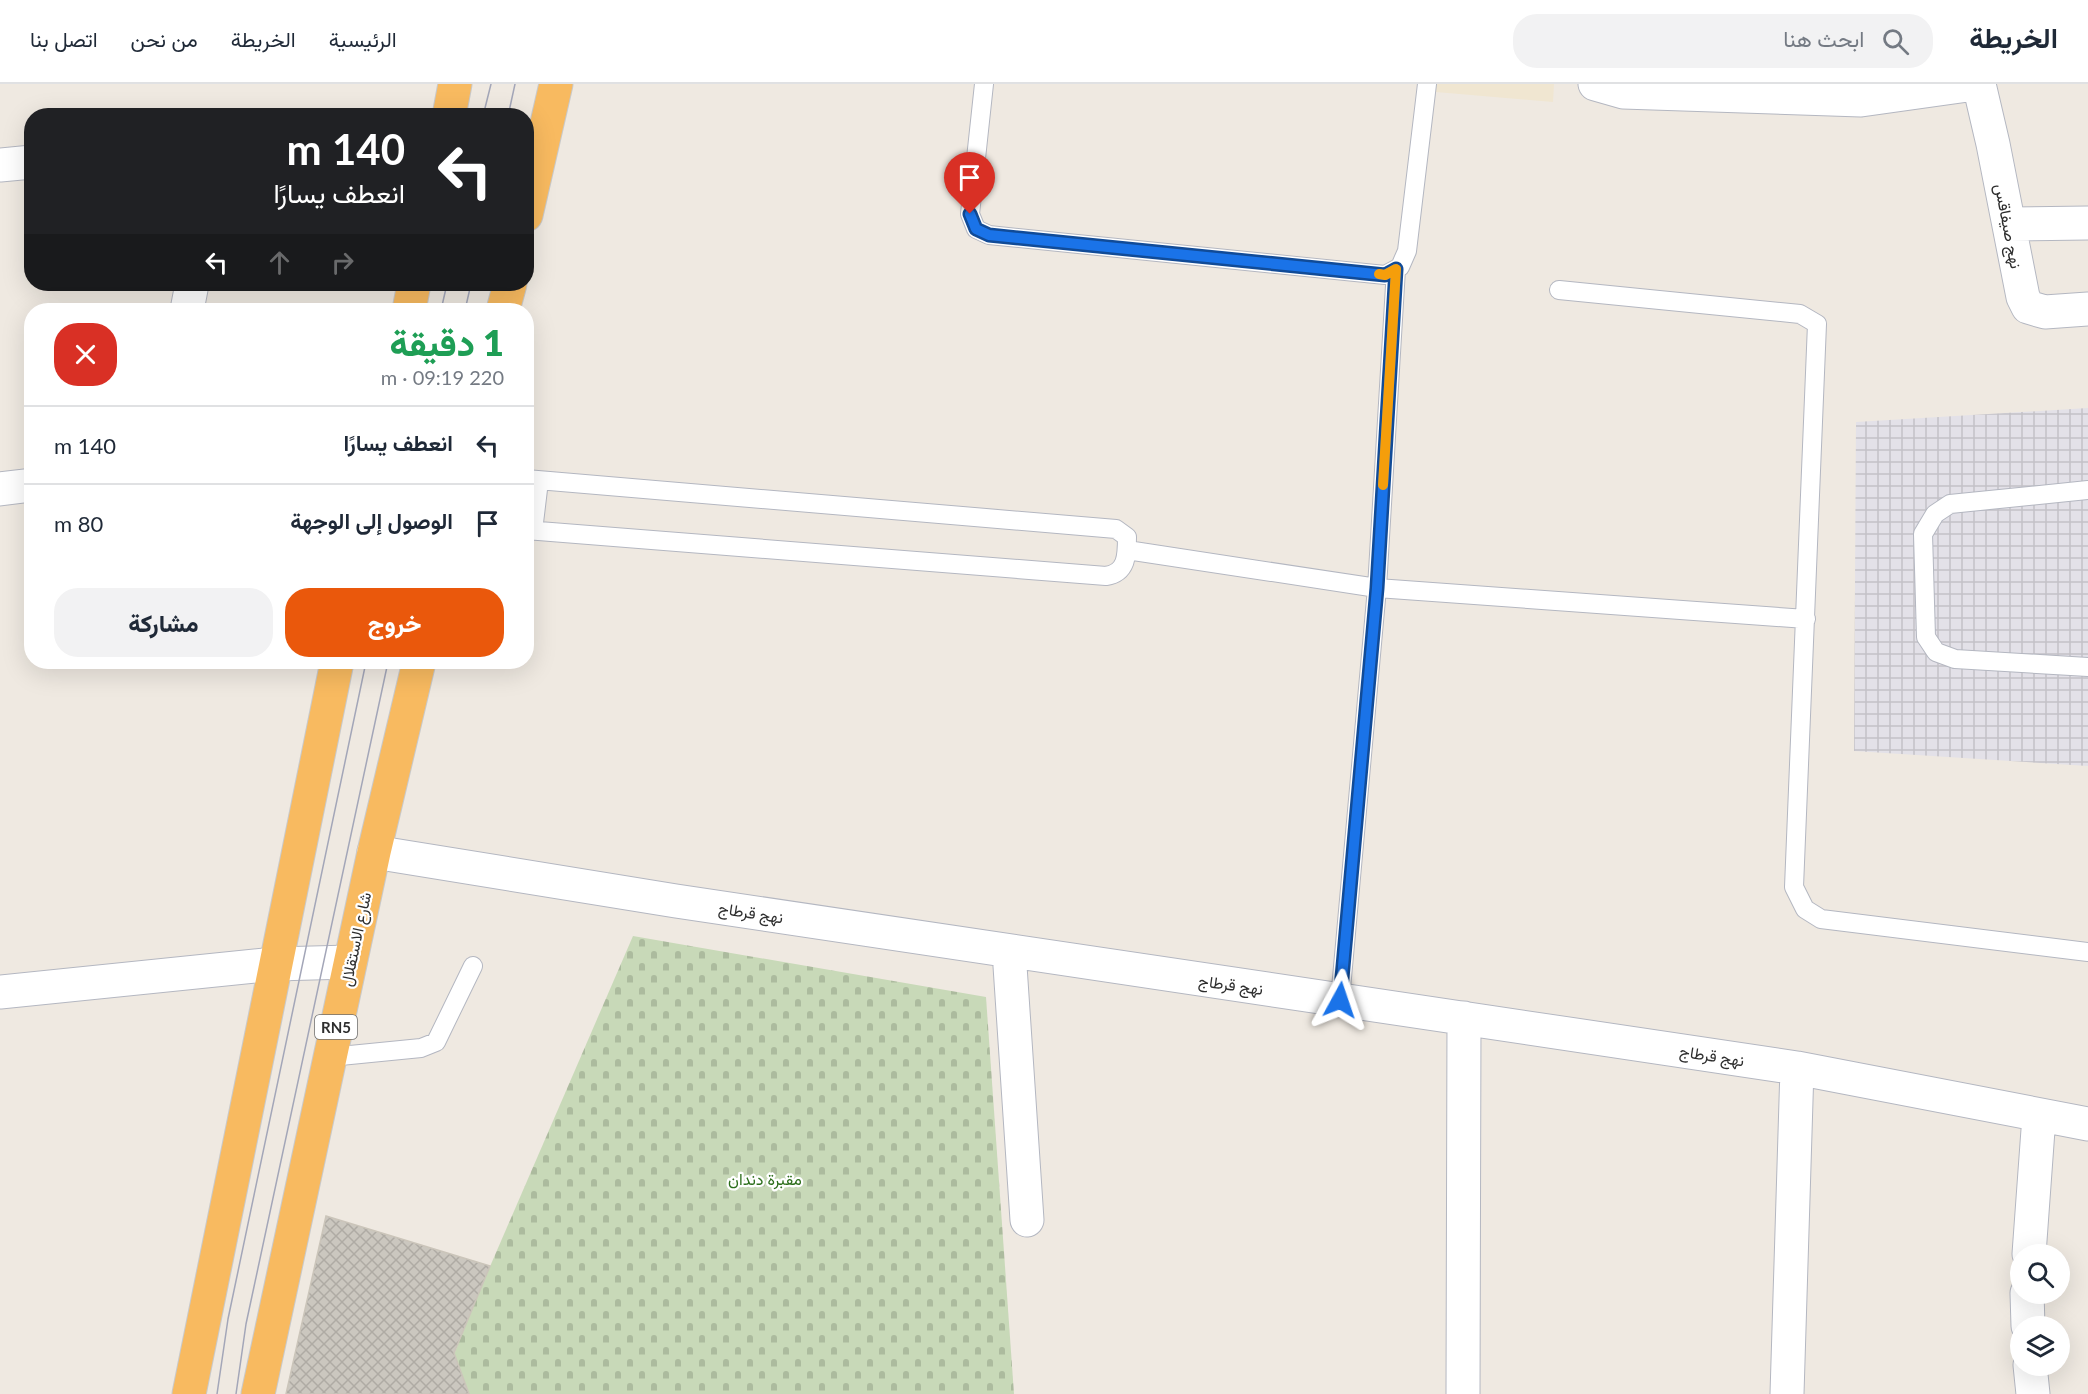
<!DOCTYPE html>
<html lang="ar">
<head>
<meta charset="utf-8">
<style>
  :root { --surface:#fff; --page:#f2f2f3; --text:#1f2937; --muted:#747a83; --line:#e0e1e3; --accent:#ea580c }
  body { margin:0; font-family:Lato,Vazirmatn,sans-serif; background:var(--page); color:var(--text); direction:rtl; height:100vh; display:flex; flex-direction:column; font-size:22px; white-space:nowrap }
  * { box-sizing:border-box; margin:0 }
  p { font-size:20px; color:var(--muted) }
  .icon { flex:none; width:33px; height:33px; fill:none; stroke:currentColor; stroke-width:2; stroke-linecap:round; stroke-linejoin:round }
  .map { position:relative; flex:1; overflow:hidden; direction:ltr }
  .side { position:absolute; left:24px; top:219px; width:510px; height:366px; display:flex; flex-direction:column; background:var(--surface); border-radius:24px; box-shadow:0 6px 24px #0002; direction:rtl }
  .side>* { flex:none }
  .hud { position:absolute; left:24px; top:24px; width:510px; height:183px; border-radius:24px; box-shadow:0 6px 24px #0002; direction:rtl; background:#202124; color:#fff; overflow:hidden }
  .tools { position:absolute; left:2010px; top:1160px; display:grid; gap:12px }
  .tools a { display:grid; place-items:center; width:60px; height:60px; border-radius:50%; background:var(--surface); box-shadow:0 6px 24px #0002; font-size:30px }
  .pin { position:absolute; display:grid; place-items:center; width:51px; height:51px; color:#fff; margin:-62px -26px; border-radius:50% 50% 50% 0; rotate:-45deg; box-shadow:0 0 6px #0007 }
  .pin .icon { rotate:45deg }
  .me { position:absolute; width:66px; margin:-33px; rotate:5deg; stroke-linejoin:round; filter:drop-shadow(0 0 4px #0008) }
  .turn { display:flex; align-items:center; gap:21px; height:126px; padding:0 30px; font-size:27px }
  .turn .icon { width:78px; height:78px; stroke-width:2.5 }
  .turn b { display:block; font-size:42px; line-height:51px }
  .lanes { display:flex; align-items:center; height:57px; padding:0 30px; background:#0003; justify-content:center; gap:30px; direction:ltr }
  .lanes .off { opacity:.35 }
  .round { display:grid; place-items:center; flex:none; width:63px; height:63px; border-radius:24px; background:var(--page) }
  .overview { display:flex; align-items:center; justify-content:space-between; height:102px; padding:0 30px }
  h1 { font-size:36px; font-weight:800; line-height:45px; color:#1e9e55 }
  .primary-button { display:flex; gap:12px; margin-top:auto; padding:12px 30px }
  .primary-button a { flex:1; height:69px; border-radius:24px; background:var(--accent); color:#fff; font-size:24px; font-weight:800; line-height:69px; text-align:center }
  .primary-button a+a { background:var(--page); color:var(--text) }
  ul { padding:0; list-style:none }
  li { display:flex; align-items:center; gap:18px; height:78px; padding:0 30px; border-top:2px solid var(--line) }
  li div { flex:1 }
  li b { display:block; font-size:22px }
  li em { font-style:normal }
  header { display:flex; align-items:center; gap:36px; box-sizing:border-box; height:84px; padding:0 30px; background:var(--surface); border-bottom:2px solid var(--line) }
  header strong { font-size:28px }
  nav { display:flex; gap:33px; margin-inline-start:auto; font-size:21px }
  .search { width:420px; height:54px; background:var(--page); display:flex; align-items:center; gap:15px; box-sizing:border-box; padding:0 21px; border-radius:24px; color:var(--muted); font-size:22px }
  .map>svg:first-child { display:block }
  .industrial { fill:url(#industrial-grid) }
  .education { fill:#f0e6d1 }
  .cemetery { fill:url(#cemetery-stones) }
  .building { fill:url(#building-cross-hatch); stroke:#cbc5ba; stroke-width:1.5 }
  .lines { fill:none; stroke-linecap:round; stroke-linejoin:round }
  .service-casing { stroke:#b4b7c1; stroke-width:20 }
  .minor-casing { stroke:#b4b7c1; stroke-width:35 }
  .trunk-casing { stroke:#c9c9c9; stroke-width:35 }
  .service { stroke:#fff; stroke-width:18 }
  .minor { stroke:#fff; stroke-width:33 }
  .trunk { stroke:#f8ba60; stroke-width:33 }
  .tram { stroke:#a3a6b8; stroke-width:1.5 }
  .route-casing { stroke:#114b97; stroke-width:15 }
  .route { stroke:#1a73e8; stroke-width:10 }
  .slow { stroke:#f59e0b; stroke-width:10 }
  .labels { text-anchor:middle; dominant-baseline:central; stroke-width:4.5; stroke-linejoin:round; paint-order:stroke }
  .shield { fill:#fff; stroke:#6d6d6d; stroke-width:1.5 }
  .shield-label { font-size:15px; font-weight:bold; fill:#2e2e2e }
  .street-label { font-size:16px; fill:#2e2e2e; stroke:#fff }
  .park-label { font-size:16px; fill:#2c6e1b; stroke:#fff }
</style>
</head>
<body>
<header>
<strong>الخريطة</strong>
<div class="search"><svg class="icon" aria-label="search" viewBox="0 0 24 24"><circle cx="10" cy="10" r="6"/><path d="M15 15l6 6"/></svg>ابحث هنا</div>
<nav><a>الرئيسية</a><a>الخريطة</a><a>من نحن</a><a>اتصل بنا</a></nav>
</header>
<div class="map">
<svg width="2088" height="1310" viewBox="0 0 2088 1310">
  <defs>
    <pattern id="industrial-grid" width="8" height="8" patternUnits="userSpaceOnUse" patternTransform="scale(1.5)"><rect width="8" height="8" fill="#e3e1e8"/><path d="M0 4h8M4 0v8" fill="none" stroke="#c3c1c7"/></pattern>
    <pattern id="cemetery-stones" width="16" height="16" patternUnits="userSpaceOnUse" patternTransform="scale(1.5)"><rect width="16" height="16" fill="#c8d9b8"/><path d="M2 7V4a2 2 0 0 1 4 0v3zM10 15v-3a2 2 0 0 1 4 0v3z" fill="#acbb9e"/></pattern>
    <pattern id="building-cross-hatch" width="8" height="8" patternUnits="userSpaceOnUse" patternTransform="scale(1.5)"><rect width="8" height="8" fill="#cbc7bf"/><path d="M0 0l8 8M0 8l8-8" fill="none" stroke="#afaba4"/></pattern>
  </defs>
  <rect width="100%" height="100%" fill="#efe9e1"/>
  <path class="industrial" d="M2088,324V682L1854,667L1856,338Z"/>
  <path class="education" d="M1436,0H1554L1553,18L1436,8Z"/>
  <path class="cemetery" d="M633,852L986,913L1014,1310H438L479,1208Z"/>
  <path class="building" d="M326,1132L490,1182L454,1269L469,1310H286Z"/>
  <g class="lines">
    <g class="service-casing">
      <path id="service" d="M984,0L970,130L976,145L989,151L1385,191L1400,183L1407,167L1427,0
        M1559,206L1800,230L1817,240L1794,803L1805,825L1821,835L2088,868
        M526,395L1116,445L1127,453C1127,471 1127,489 1106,492L526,446
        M2088,406L1950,420L1935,430L1923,450L1926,553L1936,568L1955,575L2088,583
        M533,447L539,397
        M1127,466L1377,504L1806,535
        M1340,916L1377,504L1396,185
        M330,973L421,964L436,958L473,882"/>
    </g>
    <g class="minor-casing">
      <path id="minor" d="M1595,0L1623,8L1861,16L1975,0
        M1979,0L1993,60L2023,213L2028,223L2045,228L2088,225
        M0,81L32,78
        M2009,140L2088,139
        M187,226L192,200
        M0,405L32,401
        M374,768L676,817L1797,984L2088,1040
        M1009,867L1027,1136
        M0,908L275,880L350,878
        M2029,1170L2039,1032
        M2027,1209L2028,1242
        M2030,1281L2033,1310
        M1463,1310L1464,934
        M1787,1310L1797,984"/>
    </g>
    <g class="trunk-casing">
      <path id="trunk" d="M449,32L455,0
        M526,131L556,0
        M409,226L414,200
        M503,226L510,200
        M189,1310L337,578
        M258,1310L374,768L419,578"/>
    </g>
    <use href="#service" class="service"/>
    <use href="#minor" class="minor"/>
    <use href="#trunk" class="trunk"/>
    <path class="tram" d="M483,32L491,0
      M508,32L515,0
      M441,226L447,200
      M465,226L471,200
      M217,1310L228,1235L366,578
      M236,1310L246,1240L388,578"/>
  </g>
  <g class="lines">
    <g class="route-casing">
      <path id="route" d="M970,130L976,145L989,151L1385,191L1396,185L1377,504L1340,916"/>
    </g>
    <use href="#route" class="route"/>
    <path class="slow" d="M1379,190L1385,191L1396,185L1383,401"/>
  </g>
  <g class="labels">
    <rect class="shield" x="315" y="931" width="42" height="24" rx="4.5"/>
    <g class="shield-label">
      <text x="336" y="943">RN5</text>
    </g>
    <g class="street-label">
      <text transform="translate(2009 142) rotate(79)">نهج صيفاقس</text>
      <text transform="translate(751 828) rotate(9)">نهج قرطاج</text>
      <text transform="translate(355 855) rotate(-78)">شارع الاستقلال</text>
      <text transform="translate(1231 900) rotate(8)">نهج قرطاج</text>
      <text transform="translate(1712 971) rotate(9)">نهج قرطاج</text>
    </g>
    <g class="park-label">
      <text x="765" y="1094">مقبرة دندان</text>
    </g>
  </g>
</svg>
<div class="tools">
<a><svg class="icon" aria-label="search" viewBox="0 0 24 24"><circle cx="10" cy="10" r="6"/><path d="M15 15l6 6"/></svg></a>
<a><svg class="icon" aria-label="layers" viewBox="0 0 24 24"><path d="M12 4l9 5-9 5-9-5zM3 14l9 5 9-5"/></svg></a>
</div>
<div class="pin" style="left:970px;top:130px;background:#d93025"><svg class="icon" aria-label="arrive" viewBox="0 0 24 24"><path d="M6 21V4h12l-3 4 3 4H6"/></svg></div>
<svg class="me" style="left:1340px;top:916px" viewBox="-20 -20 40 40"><path d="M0-17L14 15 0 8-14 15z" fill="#1a73e8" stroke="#fff" stroke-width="4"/></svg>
<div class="hud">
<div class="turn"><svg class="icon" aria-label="left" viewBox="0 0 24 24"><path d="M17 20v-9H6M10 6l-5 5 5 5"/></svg><div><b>140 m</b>انعطف يسارًا</div></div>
<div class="lanes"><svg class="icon" aria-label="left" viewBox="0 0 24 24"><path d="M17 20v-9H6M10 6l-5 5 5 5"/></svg><svg class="icon off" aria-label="ahead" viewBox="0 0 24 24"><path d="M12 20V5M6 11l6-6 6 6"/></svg><svg class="icon off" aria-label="right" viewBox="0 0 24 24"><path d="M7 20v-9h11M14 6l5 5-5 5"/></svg></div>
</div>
<section class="side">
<div class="overview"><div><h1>1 دقيقة</h1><p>220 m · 09:19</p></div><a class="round" style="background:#d93025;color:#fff"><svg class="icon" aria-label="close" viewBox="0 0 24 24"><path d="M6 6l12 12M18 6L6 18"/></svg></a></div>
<ul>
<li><svg class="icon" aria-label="left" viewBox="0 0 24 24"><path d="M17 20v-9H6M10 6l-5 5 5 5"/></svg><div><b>انعطف يسارًا</b></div><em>140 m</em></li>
<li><svg class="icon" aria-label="arrive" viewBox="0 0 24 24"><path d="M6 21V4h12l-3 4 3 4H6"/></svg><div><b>الوصول إلى الوجهة</b></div><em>80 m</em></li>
</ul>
<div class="primary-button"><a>خروج</a><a>مشاركة</a></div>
</section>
</div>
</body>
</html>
